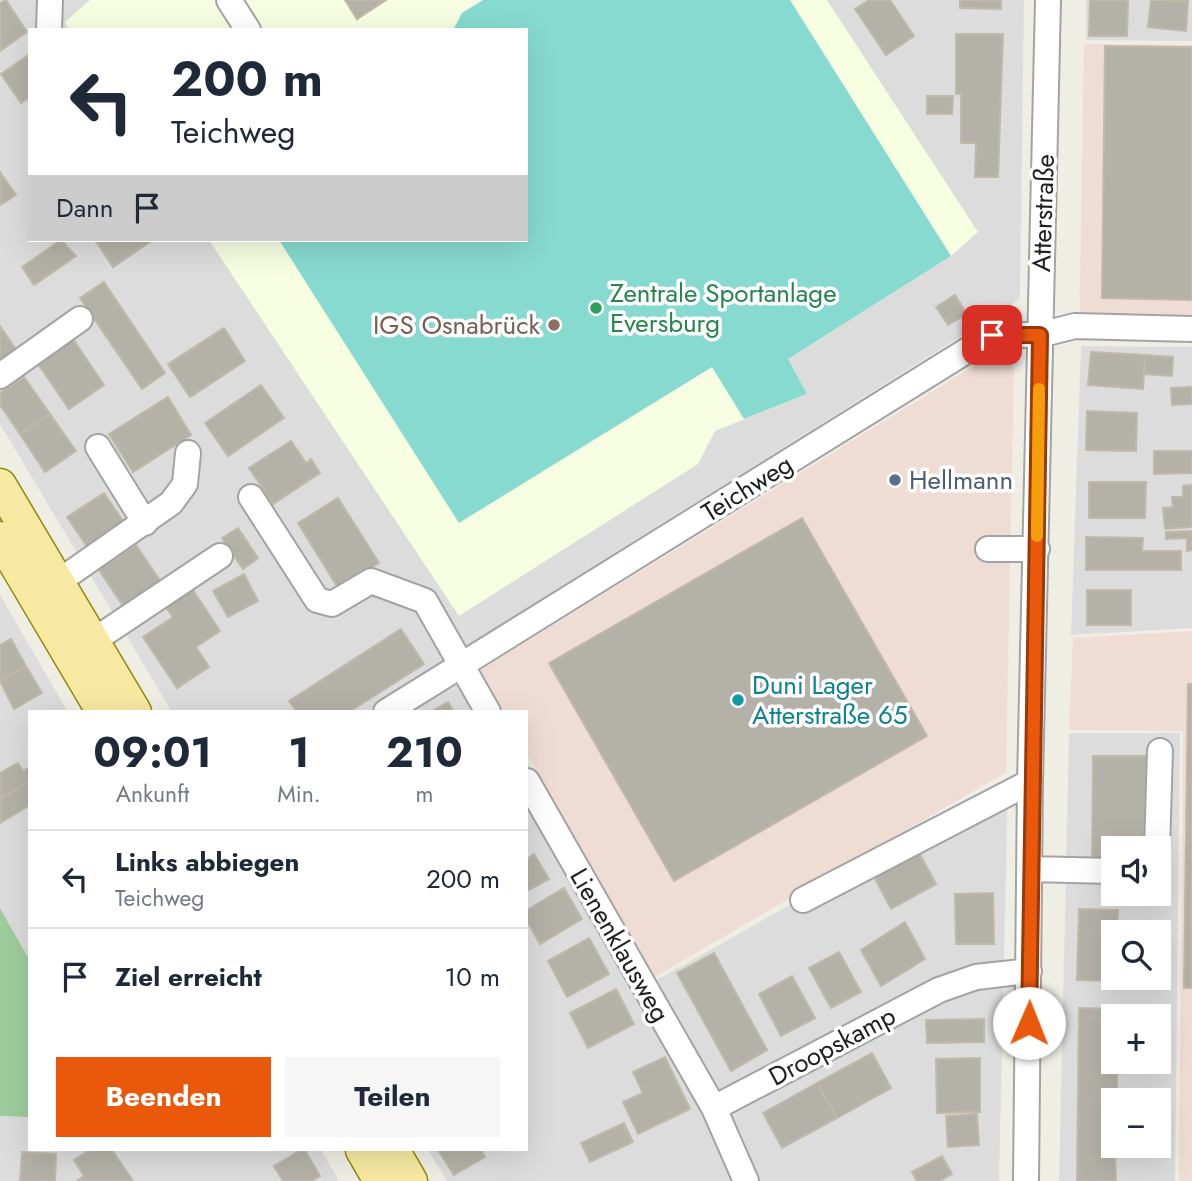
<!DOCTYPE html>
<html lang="de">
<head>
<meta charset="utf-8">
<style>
  :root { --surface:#fff; --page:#f6f6f7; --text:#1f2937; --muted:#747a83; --line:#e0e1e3; --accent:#ea580c }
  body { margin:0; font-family:Jost,sans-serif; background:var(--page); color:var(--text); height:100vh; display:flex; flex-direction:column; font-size:26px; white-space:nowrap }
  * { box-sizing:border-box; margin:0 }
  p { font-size:23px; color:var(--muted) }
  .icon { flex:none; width:38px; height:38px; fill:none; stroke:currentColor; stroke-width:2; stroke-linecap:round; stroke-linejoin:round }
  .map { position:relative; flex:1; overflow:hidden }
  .details { position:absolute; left:28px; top:710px; width:500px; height:441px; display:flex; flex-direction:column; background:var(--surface); border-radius:0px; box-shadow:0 7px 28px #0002 }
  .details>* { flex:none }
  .banner { position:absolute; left:28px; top:28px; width:500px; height:214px; border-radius:0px; box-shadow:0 7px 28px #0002; background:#fff; color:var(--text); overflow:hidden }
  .tools { position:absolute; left:1101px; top:836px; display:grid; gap:14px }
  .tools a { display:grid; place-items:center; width:70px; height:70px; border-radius:0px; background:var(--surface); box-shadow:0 7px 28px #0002; font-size:35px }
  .pin { position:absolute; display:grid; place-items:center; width:60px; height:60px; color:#fff; margin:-30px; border-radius:14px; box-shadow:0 4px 10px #0006 }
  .me { position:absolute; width:77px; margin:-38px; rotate:1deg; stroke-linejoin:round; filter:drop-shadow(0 0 5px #0008) }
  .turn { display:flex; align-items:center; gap:24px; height:147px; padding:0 28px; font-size:32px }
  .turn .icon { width:91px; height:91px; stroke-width:2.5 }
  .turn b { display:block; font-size:49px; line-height:60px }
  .then { display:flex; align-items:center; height:66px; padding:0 28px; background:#0003; gap:14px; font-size:26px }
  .eta { display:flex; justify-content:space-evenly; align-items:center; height:119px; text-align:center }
  .eta b { font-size:42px; font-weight:700; line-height:49px }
  .action { display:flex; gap:14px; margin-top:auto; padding:14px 28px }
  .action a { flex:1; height:80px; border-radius:0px; background:var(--accent); color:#fff; font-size:28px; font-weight:700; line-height:80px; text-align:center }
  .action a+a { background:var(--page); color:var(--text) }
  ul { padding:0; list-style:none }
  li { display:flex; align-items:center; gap:21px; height:98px; padding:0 28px; border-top:2px solid var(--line) }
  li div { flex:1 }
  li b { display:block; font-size:26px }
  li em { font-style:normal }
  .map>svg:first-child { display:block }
  .residential { fill:#dddcdc; fill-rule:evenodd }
  .commercial { fill:#efddd5 }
  .education { fill:#f6fde0 }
  .forest { fill:#9ecc9c }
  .pitch { fill:#87dad0 }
  .building { fill:#b4b1a8; stroke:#c0b9a8; stroke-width:2 }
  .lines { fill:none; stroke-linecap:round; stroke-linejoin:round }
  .minor-casing { stroke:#a3a3a3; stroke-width:28 }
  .major-casing { stroke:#918808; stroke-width:35 }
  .minor { stroke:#fff; stroke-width:24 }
  .major { stroke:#f7e8a2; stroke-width:32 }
  .route-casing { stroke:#983908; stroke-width:18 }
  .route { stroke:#ea580c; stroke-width:12 }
  .slow { stroke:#f59e0b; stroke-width:12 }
  .leisure-dot { fill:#2e9e5b; stroke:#fff; stroke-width:2.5 }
  .education-dot { fill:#8d6e63; stroke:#fff; stroke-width:2.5 }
  .service-dot { fill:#5c6f8a; stroke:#fff; stroke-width:2.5 }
  .culture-dot { fill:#0f9aa8; stroke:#fff; stroke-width:2.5 }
  .labels { text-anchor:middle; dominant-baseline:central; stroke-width:7; stroke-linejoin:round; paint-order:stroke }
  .street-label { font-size:26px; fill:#1f1f1f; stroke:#fff }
  .leisure-label { font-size:26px; fill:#27864d; stroke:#fff; text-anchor:start }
  .education-label { font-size:26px; fill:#785e54; stroke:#fff; text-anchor:end }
  .service-label { font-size:26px; fill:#4e5e75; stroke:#fff; text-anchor:start }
  .culture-label { font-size:26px; fill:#0d838f; stroke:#fff; text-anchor:start }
</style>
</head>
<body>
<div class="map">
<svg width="1192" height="1181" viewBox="0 0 1192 1181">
  <rect width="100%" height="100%" fill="#efeee5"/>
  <path class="residential" d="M0,0H1024L1020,299L463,648L499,712H172L0,424ZM30,30H527V240H30Z
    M1086,0H1192V41L1086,40Z
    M1081,346L1192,347V628L1071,635Z
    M0,595L68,712H30V961L0,908Z
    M1069,733H1180L1175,1181H1059ZM1113,849H1158V894H1113ZM1113,933H1158V978H1113ZM1113,1017H1158V1062H1113ZM1113,1101H1158V1146H1113Z
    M527,761L653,982L1008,782L999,1181H447L428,1150H527Z
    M0,1116L30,1117V1150H321L339,1181H0Z"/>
  <path class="commercial" d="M1084,44L1192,45V342L1079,341Z
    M996,352L1014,367L1006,772L653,978L527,756V712H502L479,671Z
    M1192,631V1181H1179L1183,731L1069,730L1073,638Z"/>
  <path class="education" d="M90,0H827L978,232L951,256L788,359L807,394L715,431L698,464L459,616L209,240H527V30H69L65,22Z"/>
  <path class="forest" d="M0,908L30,961V1117L0,1116Z"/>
  <path class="pitch" d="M483,0H790L951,256L788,359L807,394L744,419L712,367L459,523L279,240H527V30H453L462,13Z"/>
  <path class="building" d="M6,0L27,32L0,51V3Z
    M345,0H386L357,19Z
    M869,0H890L914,36L886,55L855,9Z
    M960,0H1001V9L960,8Z
    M1090,0H1128L1127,36H1089Z
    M1151,0L1188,1L1186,31L1148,27Z
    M956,34H1003L998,177H975L976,143H961V94H956Z
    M1105,46L1192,47V300L1102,298Z
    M30,54V97L21,103L1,74Z
    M927,96H953L952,114H927Z
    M0,172L16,195L0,205Z
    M61,240L76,256L34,285L22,267Z
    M95,240H153L113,267Z
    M104,282L165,373L142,389L80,298Z
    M955,295L967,314L948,325L936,307Z
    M0,326L19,354L0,367Z
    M224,328L245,361L190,397L168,364Z
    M71,336L104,385L69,409L36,361Z
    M1091,352L1145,355L1143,389L1088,385Z
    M1145,355L1173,357L1172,376L1144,374Z
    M24,377L50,414L20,434L0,405V393Z
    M261,385L284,418L228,456L205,423Z
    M1192,387V404L1172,405L1171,388Z
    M168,397L191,435L133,472L109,434Z
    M1087,411L1137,413L1136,451L1086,450Z
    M50,414L76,451L45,472L20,434Z
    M291,441L306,463L311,459L320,473L273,504L249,468Z
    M1154,451H1192V473L1154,474Z
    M1089,482H1146L1145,518H1089Z
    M1192,485V527L1165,529L1163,508L1173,507L1172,497H1183V486Z
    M104,493L129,530L92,554L67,517Z
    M338,498L379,563L338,588L298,523Z
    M802,518L927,736L674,881L549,663Z
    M238,528L258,558L243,569L222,538Z
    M1192,531V550L1187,551V538L1166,539V532Z
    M1086,537L1143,538L1142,551H1181V570H1086Z
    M136,545L163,585L126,610L99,570Z
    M244,574L258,601L228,617L213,591Z
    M191,587L220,631L196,647L209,667L177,688L143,637L173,617L164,605Z
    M1087,590H1131V625H1087Z
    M401,629L424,664L349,712H297L289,701Z
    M11,639L26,666L0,681V645Z
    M26,666L42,693L14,709L0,681Z
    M1188,684H1192V988H1184Z
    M448,702L454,712H430Z
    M1093,756H1148V849H1113V864H1092Z
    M18,763L23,771L30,767V781L0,799V773Z
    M30,781V805L0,823V799Z
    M918,851L936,884L891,909L873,875Z
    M534,854L549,879L527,891V859Z
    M564,888L582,919L540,944L527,921V910Z
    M993,893L994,944H956L955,894Z
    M1079,909L1118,910L1117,933H1113V978L1116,981L1077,980Z
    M905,922L925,959L881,986L861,950Z
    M589,938L609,974L567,997L548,961Z
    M839,952L861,992L831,1008L809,968Z
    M714,953L767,1050L731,1071L677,973Z
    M792,976L815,1018L781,1036L759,994Z
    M616,989L634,1024L588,1048L570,1013Z
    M1079,1008L1118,1009V1017H1113V1062H1117V1101H1113L1116,1181H1077Z
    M984,1019V1042L927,1043L926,1020Z
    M872,1053L891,1088L837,1118L817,1083Z
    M665,1057L690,1109L638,1134L623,1102L643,1093L633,1072Z
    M980,1058V1112L937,1113L936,1059Z
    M817,1083L837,1118L782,1148L763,1113Z
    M977,1114L979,1145L948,1147L946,1116Z
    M624,1123L633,1142L590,1162L581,1143Z
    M90,1150H112L133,1181H77L84,1176L74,1160Z
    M301,1150H305L320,1176L311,1181H283L274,1166Z
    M438,1150H481L485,1157L454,1175Z
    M22,1152L56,1154L55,1181H20Z
    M942,1156L952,1174L940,1181H917L912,1172Z"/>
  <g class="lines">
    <g class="minor-casing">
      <path id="minor" d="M229,0L248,30
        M49,30L50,0
        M0,376L80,319
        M98,447L145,523
        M251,497L317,600L332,604L371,581L425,601L488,712
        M988,549H1037
        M58,582L171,503L185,484L188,453
        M93,641L220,556
        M386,712L992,335H1039L1075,326L1192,329
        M527,781L714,1108
        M1157,849L1160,751
        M1030,869L1113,871
        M803,900L1030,782
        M746,1181L714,1108L939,990L976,977L1029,971
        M1026,1181L1030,782L1048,0"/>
    </g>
    <g class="major-casing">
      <path id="major" d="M0,485L135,712
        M0,538L103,712
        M362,1150L380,1181
        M393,1150L411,1181"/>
    </g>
    <use href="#minor" class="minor"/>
    <use href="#major" class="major"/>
  </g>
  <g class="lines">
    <g class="route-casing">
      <path id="route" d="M992,335H1040L1029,1023"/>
    </g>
    <use href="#route" class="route"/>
    <path class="slow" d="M1037,536L1039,389"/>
  </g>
  <circle class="leisure-dot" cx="596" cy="308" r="7"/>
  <circle class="education-dot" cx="554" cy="325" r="7"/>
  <circle class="service-dot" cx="895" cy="480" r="7"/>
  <circle class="culture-dot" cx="738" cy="700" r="7"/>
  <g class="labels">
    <g class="street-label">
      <text transform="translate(1043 213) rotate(-88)">Atterstraße</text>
      <text transform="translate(747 488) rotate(-32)">Teichweg</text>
      <text transform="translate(620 945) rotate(60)">Lienenklausweg</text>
      <text transform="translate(832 1046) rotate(-28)">Droopskamp</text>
    </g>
    <g class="leisure-label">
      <text x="610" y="293">Zentrale Sportanlage<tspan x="610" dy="30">Eversburg</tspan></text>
    </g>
    <g class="education-label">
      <text x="540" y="325">IGS Osnabrück</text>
    </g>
    <g class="service-label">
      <text x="909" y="480">Hellmann</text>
    </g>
    <g class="culture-label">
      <text x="752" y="685">Duni Lager<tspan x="752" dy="30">Atterstraße 65</tspan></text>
    </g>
  </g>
</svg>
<div class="tools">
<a><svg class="icon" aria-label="sound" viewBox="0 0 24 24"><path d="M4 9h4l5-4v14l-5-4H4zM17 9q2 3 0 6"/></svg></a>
<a><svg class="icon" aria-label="search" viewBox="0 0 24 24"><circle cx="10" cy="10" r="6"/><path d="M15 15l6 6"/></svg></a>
<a>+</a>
<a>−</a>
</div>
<div class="pin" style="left:992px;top:335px;background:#d93025"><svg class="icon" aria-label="arrive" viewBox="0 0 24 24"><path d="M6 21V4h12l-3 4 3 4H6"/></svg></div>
<svg class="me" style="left:1029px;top:1023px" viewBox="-20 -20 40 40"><circle r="19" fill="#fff"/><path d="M0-13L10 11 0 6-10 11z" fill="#ea580c"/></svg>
<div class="banner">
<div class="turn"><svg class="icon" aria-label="left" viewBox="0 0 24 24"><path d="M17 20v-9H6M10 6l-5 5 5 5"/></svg><div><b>200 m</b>Teichweg</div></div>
<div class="then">Dann<svg class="icon" aria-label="arrive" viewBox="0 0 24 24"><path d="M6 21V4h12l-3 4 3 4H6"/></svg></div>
</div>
<section class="details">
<div class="eta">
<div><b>09:01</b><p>Ankunft</p></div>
<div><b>1</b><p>Min.</p></div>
<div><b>210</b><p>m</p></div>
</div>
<ul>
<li><svg class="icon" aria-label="left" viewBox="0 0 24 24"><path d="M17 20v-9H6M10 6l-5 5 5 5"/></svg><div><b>Links abbiegen</b><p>Teichweg</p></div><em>200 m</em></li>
<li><svg class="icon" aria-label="arrive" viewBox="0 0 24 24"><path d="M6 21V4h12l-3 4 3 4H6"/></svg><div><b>Ziel erreicht</b></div><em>10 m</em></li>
</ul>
<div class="action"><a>Beenden</a><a>Teilen</a></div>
</section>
</div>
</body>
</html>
